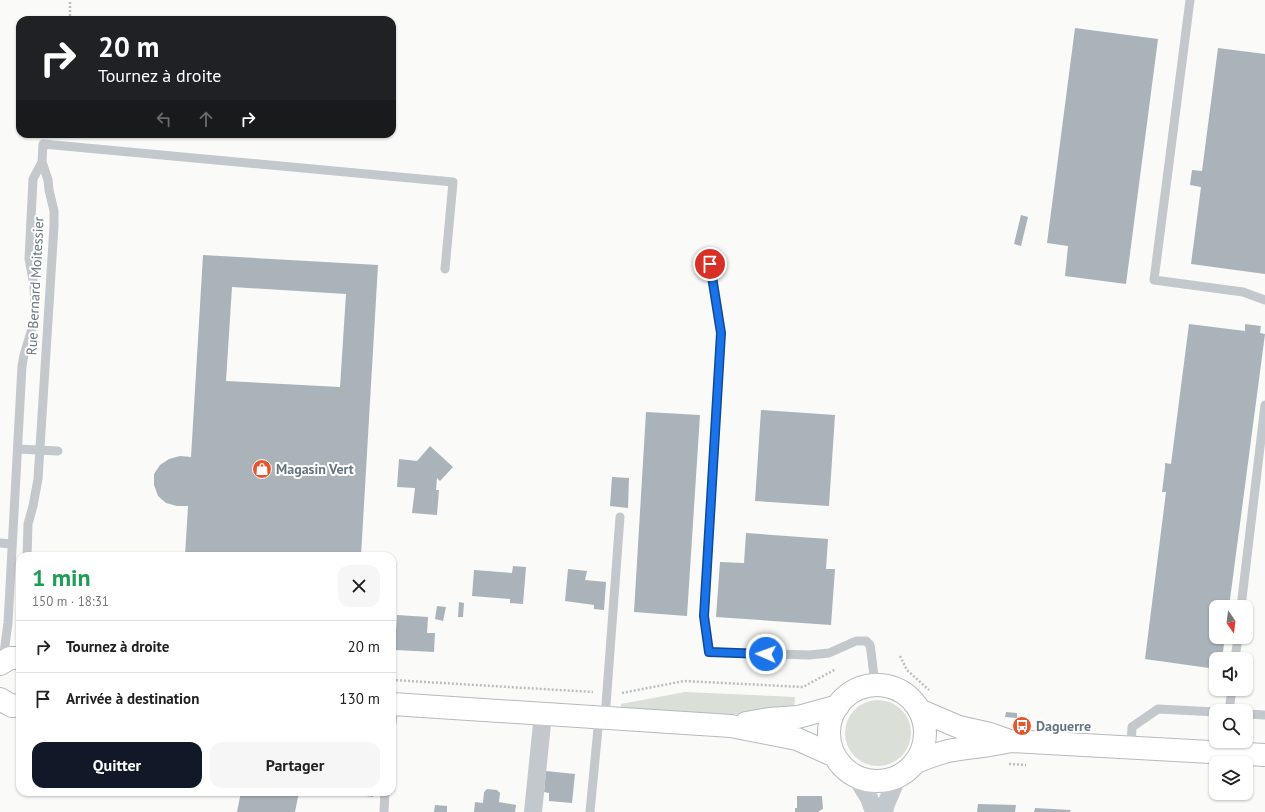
<!DOCTYPE html>
<html lang="fr">
<head>
<meta charset="utf-8">
<style>
  :root { --surface:#fff; --page:#f6f6f6; --text:#222; --muted:#767676; --line:#e0e0e0; --accent:#111827 }
  body { margin:0; font-family:"PT Sans",sans-serif; background:var(--page); color:var(--text); height:100vh; display:flex; flex-direction:column; font-size:15px; white-space:nowrap }
  * { box-sizing:border-box; margin:0 }
  p { font-size:13px; color:var(--muted) }
  .icon { flex:none; width:22px; height:22px; fill:none; stroke:currentColor; stroke-width:2; stroke-linecap:round; stroke-linejoin:round }
  .map { position:relative; flex:1; overflow:hidden }
  .side { position:absolute; left:16px; top:552px; width:380px; height:244px; display:flex; flex-direction:column; background:var(--surface); border-radius:12px; box-shadow:0 1px 3px #0004 }
  .side>* { flex:none }
  .banner { position:absolute; left:16px; top:16px; width:380px; height:122px; border-radius:12px; box-shadow:0 1px 3px #0004; background:#202124; color:#fff; overflow:hidden }
  .needle { width:26px; rotate:166deg }
  .fabs { position:absolute; left:1209px; top:600px; display:grid; gap:8px }
  .fabs a { display:grid; place-items:center; width:44px; height:44px; border-radius:8px; background:var(--surface); box-shadow:0 1px 3px #0004; font-size:20px }
  .pin { position:absolute; display:grid; place-items:center; width:34px; height:34px; color:#fff; margin:-17px; border:2px solid #fff; border-radius:50%; box-shadow:0 1px 4px #0007 }
  .me { position:absolute; width:44px; margin:-22px; rotate:272deg; stroke-linejoin:round; filter:drop-shadow(0 0 3px #0008) }
  .turn { display:flex; align-items:center; gap:14px; height:84px; padding:0 16px; font-size:18px }
  .turn .icon { width:52px; height:52px; stroke-width:2.5 }
  .turn b { display:block; font-size:28px; line-height:34px }
  .lanes { display:flex; align-items:center; height:38px; padding:0 16px; background:#0003; justify-content:center; gap:20px; direction:ltr }
  .lanes .off { opacity:.35 }
  .round { display:grid; place-items:center; flex:none; width:42px; height:42px; border-radius:12px; background:var(--page) }
  .summary { display:flex; align-items:center; justify-content:space-between; height:68px; padding:0 16px }
  h1 { font-size:24px; font-weight:600; line-height:30px; color:#1e9e55 }
  .action { display:flex; gap:8px; margin-top:auto; padding:8px 16px }
  .action a { flex:1; height:46px; border-radius:12px; background:var(--accent); color:#fff; font-size:16px; font-weight:600; line-height:46px; text-align:center }
  .action a+a { background:var(--page); color:var(--text) }
  ul { padding:0; list-style:none }
  li { display:flex; align-items:center; gap:12px; height:52px; padding:0 16px; border-top:1px solid var(--line) }
  li div { flex:1 }
  li b { display:block; font-size:15px }
  li em { font-style:normal }
  .map>svg:first-child { display:block }
  .green { fill:#dadfd7 }
  .building { fill:#aab3b9; fill-rule:evenodd }
  .lines { fill:none; stroke-linecap:round; stroke-linejoin:round }
  .primary-casing { stroke:#b5babe; stroke-width:24 }
  .path { stroke:#bbbfc2; stroke-width:2.5; stroke-dasharray:2 2; stroke-linecap:butt }
  .service { stroke:#c3c8cc; stroke-width:9 }
  .minor { stroke:#c3c8cc; stroke-width:18 }
  .primary { stroke:#fff; stroke-width:22 }
  .route-casing { stroke:#114b97; stroke-width:10 }
  .route { stroke:#1a73e8; stroke-width:7 }
  .labels { text-anchor:middle; dominant-baseline:central; stroke-width:4; stroke-linejoin:round; paint-order:stroke }
  .street-label { font-size:14px; fill:#657683; stroke:#fff }
  .poi-label { font-size:14px; font-weight:bold; fill:#657683; stroke:#fff; text-anchor:start }
</style>
</head>
<body>
<div class="map">
<svg width="1265" height="812" viewBox="0 0 1265 812">
  <rect width="100%" height="100%" fill="#fafaf8"/>
  <path class="green" d="M685,692L795,697L794,711L750,715L621,709V704Z
    M845 733a33 33 0 1 1 66 0a33 33 0 1 1-66 0Z"/>
  <path class="building" d="M1075,28L1158,39L1126,284L1065,276L1068,246L1047,243Z
    M1218,48L1265,54V274L1191,264L1201,187L1190,185L1192,170L1202,171Z
    M1021,215L1028,217L1021,246L1014,244Z
    M203,255L378,265L361,556H185L188,506H177L166,503L158,496L154,485V474L160,465L169,459L180,456L191,457ZM232,287L346,294L340,387L226,381Z
    M1189,324L1245,331V324L1261,326L1260,333L1265,334L1229,607H1216V637H1225L1222,659H1216V669L1145,659L1166,492H1162L1165,468V463L1171,464Z
    M761,410L835,415L829,506L755,501Z
    M646,412L700,415L687,616L634,612Z
    M430,446L453,467L440,481L437,478L436,490H439L437,515L412,513L415,488L397,487L399,459L417,461Z
    M612,477L629,478L628,508L610,506Z
    M746,533L828,539L826,569H835L831,625L716,617L720,562L744,563Z
    M513,566L526,567L523,604L510,603V599L472,596L474,570L512,573Z
    M568,569L587,571L585,580L606,582L604,610L594,609V605L565,601Z
    M459,602L464,603L463,617H458Z
    M437,606L446,607L443,621L435,619Z
    M397,615L428,617L427,633H435L434,652L395,650Z
    M1006,712L1017,713V718L1005,717Z
    M546,771L575,774L572,803L549,801V793L544,792Z
    M487,789L497,790L500,793L499,802L516,805L515,812H474L475,802L483,803L484,792Z
    M241,792H299L295,812H237Z
    M352,792H374L373,797L352,794Z
    M797,796H822L823,809L819,811V812H795V808H797Z
    M978,804L1016,805L1015,812H977Z
    M435,805L447,806V812H434Z
    M1035,808L1071,810L1070,812H1034Z"/>
  <g class="lines">
    <g class="primary-casing">
      <path id="primary" d="M0,664L10,658H20
        M829 733a48 48 0 1 1 96 0a48 48 0 1 1-96 0Z
        M0,699L12,706L20,705
        M392,704L731,726L797,739L835,756
        M919,710L959,727L990,734L1007,740
        M746,723L769,719L798,717L838,706
        M916,762C926,758 937,754 948,751C969,747 990,746 1010,741L1265,755"/>
    </g>
    <path class="path" d="M70,20V0
      M900,656L907,670L929,690
      M392,680L593,692
      M622,693L684,681L803,687L836,669
      M1009,764L1026,765"/>
    <path class="service" d="M1190,0L1154,280L1243,292L1265,300
      M710,264L721,333L704,616L709,652L809,655L829,653L856,641H866L870,645L871,651L875,685
      M18,449L58,451
      M0,543L12,544
      M27,556L28,524L33,506L38,479L54,226V211L49,190L48,180L42,162L43,144L453,182L445,269
      M1241,607L1265,405
      M1235,659L1238,637
      M3,660L8,623L22,366L24,355L34,322L35,308L34,285L29,259L33,179L42,162
      M1229,711L1232,689
      M1246,714L1265,715
      M605,718L620,517
      M392,723L394,704
      M1131,747L1132,727L1158,709L1216,712
      M384,812L385,792
      M590,812L599,718"/>
    <path class="minor" d="M855,775L869,798L874,812
      M533,812L543,714
      M884,812L886,804L898,776"/>
    <use href="#primary" class="primary"/>
  </g>
  <g class="lines">
    <g class="route-casing">
      <path id="route" d="M710,264L721,333L704,616L709,652L766,654"/>
    </g>
    <use href="#route" class="route"/>
  </g>
  <defs>
    <g id="shop-disc" transform="scale(1)"><circle r="9.5" fill="#e4572e" stroke="#fff"/><path d="M-5-2.5h2.3a2.7 3.5 0 0 1 5.4 0H5L5.5 6h-11ZM-1.5-2.5h3a1.5 2.3 0 0 0-3 0Z" fill="#fff"/></g>
    <g id="bus-disc" transform="scale(1)"><circle r="9.5" fill="#e4572e" stroke="#fff"/><path d="M-5-6H5V4H4V6H2V4H-2V6H-4V4H-5ZM-3.5-4V0h7V-4ZM-3.5 1.2v1.5H-2V1.2ZM2 1.2v1.5H3.5V1.2Z" fill="#fff"/></g>
  </defs>
  <g fill-rule="evenodd">
    <use href="#shop-disc" x="262" y="469"/>
    <use href="#bus-disc" x="1022" y="726"/>
  </g>
  <g class="labels">
    <g class="street-label">
      <text transform="translate(35 286) rotate(-87)">Rue Bernard Moitessier</text>
    </g>
    <g class="poi-label">
      <text x="276" y="469">Magasin Vert</text>
      <text x="1036" y="726">Daguerre</text>
    </g>
  </g>
</svg>
<div class="fabs">
<a><svg class="needle" viewBox="-14 -14 28 28"><path d="M0-13l5 13h-10z" fill="#e53935"/><path d="M0 13l5-13h-10z" fill="#767676"/></svg></a>
<a><svg class="icon" aria-label="sound" viewBox="0 0 24 24"><path d="M4 9h4l5-4v14l-5-4H4zM17 9q2 3 0 6"/></svg></a>
<a><svg class="icon" aria-label="search" viewBox="0 0 24 24"><circle cx="10" cy="10" r="6"/><path d="M15 15l6 6"/></svg></a>
<a><svg class="icon" aria-label="layers" viewBox="0 0 24 24"><path d="M12 4l9 5-9 5-9-5zM3 14l9 5 9-5"/></svg></a>
</div>
<div class="pin" style="left:710px;top:264px;background:#d93025"><svg class="icon" aria-label="arrive" viewBox="0 0 24 24"><path d="M6 21V4h12l-3 4 3 4H6"/></svg></div>
<svg class="me" style="left:766px;top:654px" viewBox="-20 -20 40 40"><circle r="17" fill="#1a73e8" stroke="#fff" stroke-width="3"/><path d="M0-11L8 9 0 5-8 9z" fill="#fff"/></svg>
<div class="banner">
<div class="turn"><svg class="icon" aria-label="right" viewBox="0 0 24 24"><path d="M7 20v-9h11M14 6l5 5-5 5"/></svg><div><b>20 m</b>Tournez à droite</div></div>
<div class="lanes"><svg class="icon off" aria-label="left" viewBox="0 0 24 24"><path d="M17 20v-9H6M10 6l-5 5 5 5"/></svg><svg class="icon off" aria-label="ahead" viewBox="0 0 24 24"><path d="M12 20V5M6 11l6-6 6 6"/></svg><svg class="icon" aria-label="right" viewBox="0 0 24 24"><path d="M7 20v-9h11M14 6l5 5-5 5"/></svg></div>
</div>
<section class="side">
<div class="summary"><div><h1>1 min</h1><p>150 m · 18:31</p></div><a class="round"><svg class="icon" aria-label="close" viewBox="0 0 24 24"><path d="M6 6l12 12M18 6L6 18"/></svg></a></div>
<ul>
<li><svg class="icon" aria-label="right" viewBox="0 0 24 24"><path d="M7 20v-9h11M14 6l5 5-5 5"/></svg><div><b>Tournez à droite</b></div><em>20 m</em></li>
<li><svg class="icon" aria-label="arrive" viewBox="0 0 24 24"><path d="M6 21V4h12l-3 4 3 4H6"/></svg><div><b>Arrivée à destination</b></div><em>130 m</em></li>
</ul>
<div class="action"><a>Quitter</a><a>Partager</a></div>
</section>
</div>
</body>
</html>
